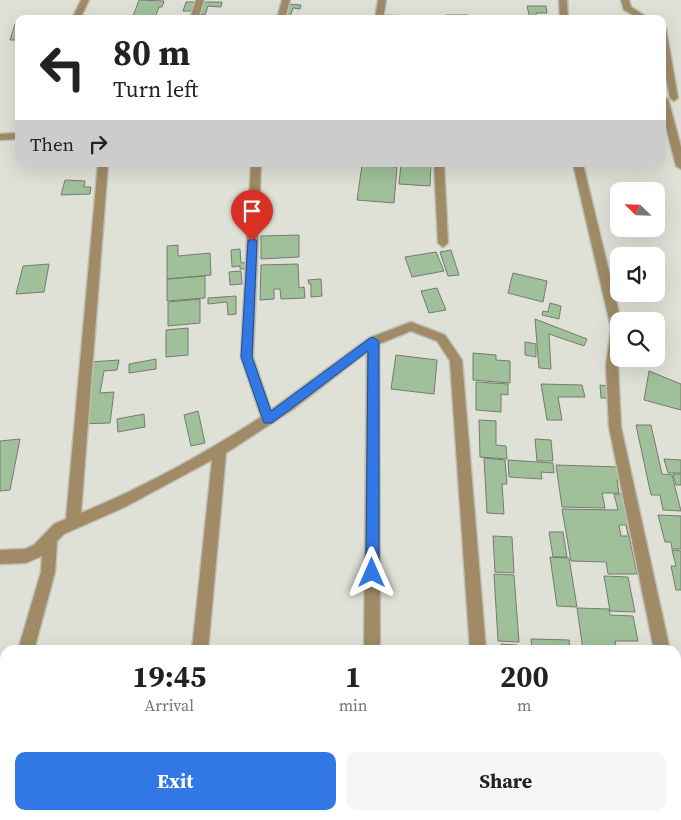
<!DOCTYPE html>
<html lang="en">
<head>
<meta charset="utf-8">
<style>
  :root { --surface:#fff; --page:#f6f6f6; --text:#222; --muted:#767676; --accent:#3178e5 }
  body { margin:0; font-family:"Source Serif 4",serif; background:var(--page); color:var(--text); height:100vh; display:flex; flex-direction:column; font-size:19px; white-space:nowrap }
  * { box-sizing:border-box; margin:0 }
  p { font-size:16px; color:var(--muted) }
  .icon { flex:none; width:28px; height:28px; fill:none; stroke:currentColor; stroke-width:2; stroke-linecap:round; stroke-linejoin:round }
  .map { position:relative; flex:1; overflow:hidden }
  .panel { position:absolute; left:0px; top:645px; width:681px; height:175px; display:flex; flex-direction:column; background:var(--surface); border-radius:15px 15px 0 0; box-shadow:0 5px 20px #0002 }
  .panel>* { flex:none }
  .guide { position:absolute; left:15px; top:15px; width:651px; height:152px; border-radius:10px; box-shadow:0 5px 20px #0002; background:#fff; color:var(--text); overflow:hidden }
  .needle { width:32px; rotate:293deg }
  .buttons { position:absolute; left:610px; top:182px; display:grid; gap:10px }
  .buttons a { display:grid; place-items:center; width:55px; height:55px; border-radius:10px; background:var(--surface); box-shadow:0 5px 20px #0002; font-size:25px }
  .pin { position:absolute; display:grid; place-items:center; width:42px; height:42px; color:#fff; margin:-51px -21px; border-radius:50% 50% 50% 0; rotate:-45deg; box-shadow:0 0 5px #0007 }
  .pin .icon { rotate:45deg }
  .me { position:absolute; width:55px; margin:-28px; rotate:0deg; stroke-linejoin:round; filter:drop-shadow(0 0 4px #0008) }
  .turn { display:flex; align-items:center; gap:18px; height:105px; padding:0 15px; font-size:22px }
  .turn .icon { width:65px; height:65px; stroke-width:2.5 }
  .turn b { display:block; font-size:35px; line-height:42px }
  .then { display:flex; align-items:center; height:48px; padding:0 15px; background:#0003; gap:10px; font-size:19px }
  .eta { display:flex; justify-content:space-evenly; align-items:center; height:85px; text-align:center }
  .eta b { font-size:30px; font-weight:700; line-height:35px }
  .action { display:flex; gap:10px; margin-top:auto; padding:10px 15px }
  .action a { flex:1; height:58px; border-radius:10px; background:var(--accent); color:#fff; font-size:20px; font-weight:700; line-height:58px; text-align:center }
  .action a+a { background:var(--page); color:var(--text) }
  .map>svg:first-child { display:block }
  .building { fill:#9fc098; stroke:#757b73 }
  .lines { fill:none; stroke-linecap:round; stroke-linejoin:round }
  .minor-casing { stroke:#bebeb5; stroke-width:3 }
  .minor { fill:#a08b66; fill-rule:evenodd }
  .route { fill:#3178e5; stroke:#204e95 }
</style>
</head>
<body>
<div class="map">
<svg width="681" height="820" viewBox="0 0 681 820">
  <rect width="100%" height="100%" fill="#e0e1d6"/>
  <path class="building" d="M139,0L164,1L162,7H159L155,18L132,19Z
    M186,2H195L192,11H183Z
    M201,2H222L221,7L208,6L205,15L196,14Z
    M286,4L301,5L300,9L293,8L290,17H283Z
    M527,6H546L547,13H536L537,19H530Z
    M381,15L419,16V19H381Z
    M446,15H468L469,19H447Z
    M15,24H19V40H10Z
    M401,164H431L430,186L399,184Z
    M362,165L397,167L394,203L357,200Z
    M65,180L85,181L84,187H91L90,194L61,195Z
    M299,235V257L261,259V236Z
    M178,245V256L210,253L211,275L167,279V246Z
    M240,249L241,263L249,262L250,269H240V266L232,267L231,250Z
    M451,250L459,275L448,276L440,252Z
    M436,252L444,271L412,277L405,257Z
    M49,264L44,292L16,294L23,266Z
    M298,264L299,288L304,287L305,298L281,299L280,289H274V299L260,300L261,265Z
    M241,271L242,284L230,285L229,272Z
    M513,273L547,281L543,302L508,293Z
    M205,276V298L167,301V279Z
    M321,279L322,296L311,297V284H309L308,280Z
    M437,288L446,310L429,313L421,291Z
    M236,296V314L228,315L227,302L208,304V298Z
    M200,299V323L168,326V302Z
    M550,303L561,306L559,319L542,315L543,311L548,312Z
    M535,319L587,339L584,346L549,334L551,369L539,368Z
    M188,328V355L166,357V330Z
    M525,342L536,344V357L525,355Z
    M473,353L496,355V360L510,361V383L473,380Z
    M396,355L437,360L434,394L391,389Z
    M156,359V369L129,373V364Z
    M119,360L117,370L104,371L100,393L114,392L110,423L79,424L90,362Z
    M649,371L681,384V410L644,400Z
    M476,382L508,384V395L501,394V412L476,410Z
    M541,384L582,385L585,397H558L562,420H547Z
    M600,385L609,386L610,398H601Z
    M198,411L205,443L191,446L184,415Z
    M144,414L145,427L118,432L117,419Z
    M479,420L496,421V445L506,446L507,459L480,457Z
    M636,425H651L662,474L672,475L681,511L663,510L660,495H651Z
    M20,439L10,490L0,491V441Z
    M535,439L551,440L553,461H537Z
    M484,458L505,460L507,484H502L504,514L487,513Z
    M664,459L681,460V473H668Z
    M508,460L553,463L554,473L541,472L542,479L509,477Z
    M556,465L620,467L623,480H617L619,493H602L605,508L562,507Z
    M673,474H681V485H676Z
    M614,494H628L637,535H628L626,525H619L621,536H629L637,574H608L606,562L571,561L562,509L618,510Z
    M658,515L681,516V549H672L671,542H665Z
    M549,532H563L567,557H553Z
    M493,536L512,537L514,573L495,572Z
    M672,550L681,551V590H676L671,566H676Z
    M550,557L569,558L577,607L557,606Z
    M494,574L514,575L519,642L498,641Z
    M604,576L628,577L635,612L610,611Z
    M577,608L609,609L610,615L633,616L638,641H615L617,650H583Z
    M531,639L569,640L570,650H532Z
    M501,644L517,645L518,650H502Z"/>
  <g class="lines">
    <g class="minor-casing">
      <path id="minor" d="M81,0H89L80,19H72Z
        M196,0H204L198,19H190Z
        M282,0H290L285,19H277Z
        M378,0H386L383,19H375Z
        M559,0H567L568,19H560Z
        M621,0H629L631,7L650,19H640L624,10Z
        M662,27L666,29L678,98L674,101L670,98L662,56Z
        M662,97L668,99L681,147V169L676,166L662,111Z
        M19,133V139L0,140V134Z
        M98,164H108L81,513C144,487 204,454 261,417L241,357L251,164H261L253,357L271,410L369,338L411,322L445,335L462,360L486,650H470L450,361L437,341L411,331L379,344L380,650H364L367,352L292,410L226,453L208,650H192L212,460L125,507L64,534L57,541L55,572L34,650H18L41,572L42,556L26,563L0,564V550L25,549L34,545L54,524L66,519Z
        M434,164H444L448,243L443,247L438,243Z
        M573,164H583L621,321H619L618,366L621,427L670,650H654L609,427L606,366L611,328Z
        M676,707L681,709V746L676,744Z
        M5,715V746L0,748V717Z
        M174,815H192L191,820H173Z
        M363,815H381V820H363Z
        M481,815H499V820H481Z"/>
    </g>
    <use href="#minor" class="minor"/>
  </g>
  <path class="route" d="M252,238L257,241L252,357L271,411L370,338L373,337L379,341V573L377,577L372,579L368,577L366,573L368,351L272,423H264L241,357L248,241Z"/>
</svg>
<div class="buttons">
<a><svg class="needle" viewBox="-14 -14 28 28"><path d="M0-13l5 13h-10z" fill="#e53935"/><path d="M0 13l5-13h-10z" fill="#767676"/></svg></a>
<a><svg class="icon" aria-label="sound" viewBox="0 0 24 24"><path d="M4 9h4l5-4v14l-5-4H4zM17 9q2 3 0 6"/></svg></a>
<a><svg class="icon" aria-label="search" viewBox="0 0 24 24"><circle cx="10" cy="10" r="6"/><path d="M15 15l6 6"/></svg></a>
</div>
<div class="pin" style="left:252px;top:241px;background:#d93025"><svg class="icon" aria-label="arrive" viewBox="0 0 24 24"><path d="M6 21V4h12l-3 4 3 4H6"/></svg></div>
<svg class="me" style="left:372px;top:573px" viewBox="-20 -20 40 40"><path d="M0-17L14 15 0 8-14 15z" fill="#3178e5" stroke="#fff" stroke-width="4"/></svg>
<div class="guide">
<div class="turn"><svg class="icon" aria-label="left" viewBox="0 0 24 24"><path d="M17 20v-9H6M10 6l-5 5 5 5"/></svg><div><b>80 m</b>Turn left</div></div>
<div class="then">Then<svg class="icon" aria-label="right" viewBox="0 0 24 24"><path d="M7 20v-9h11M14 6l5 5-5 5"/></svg></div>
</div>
<section class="panel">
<div class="eta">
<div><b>19:45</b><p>Arrival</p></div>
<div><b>1</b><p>min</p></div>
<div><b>200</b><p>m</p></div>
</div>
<div class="action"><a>Exit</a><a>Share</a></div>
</section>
</div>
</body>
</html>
